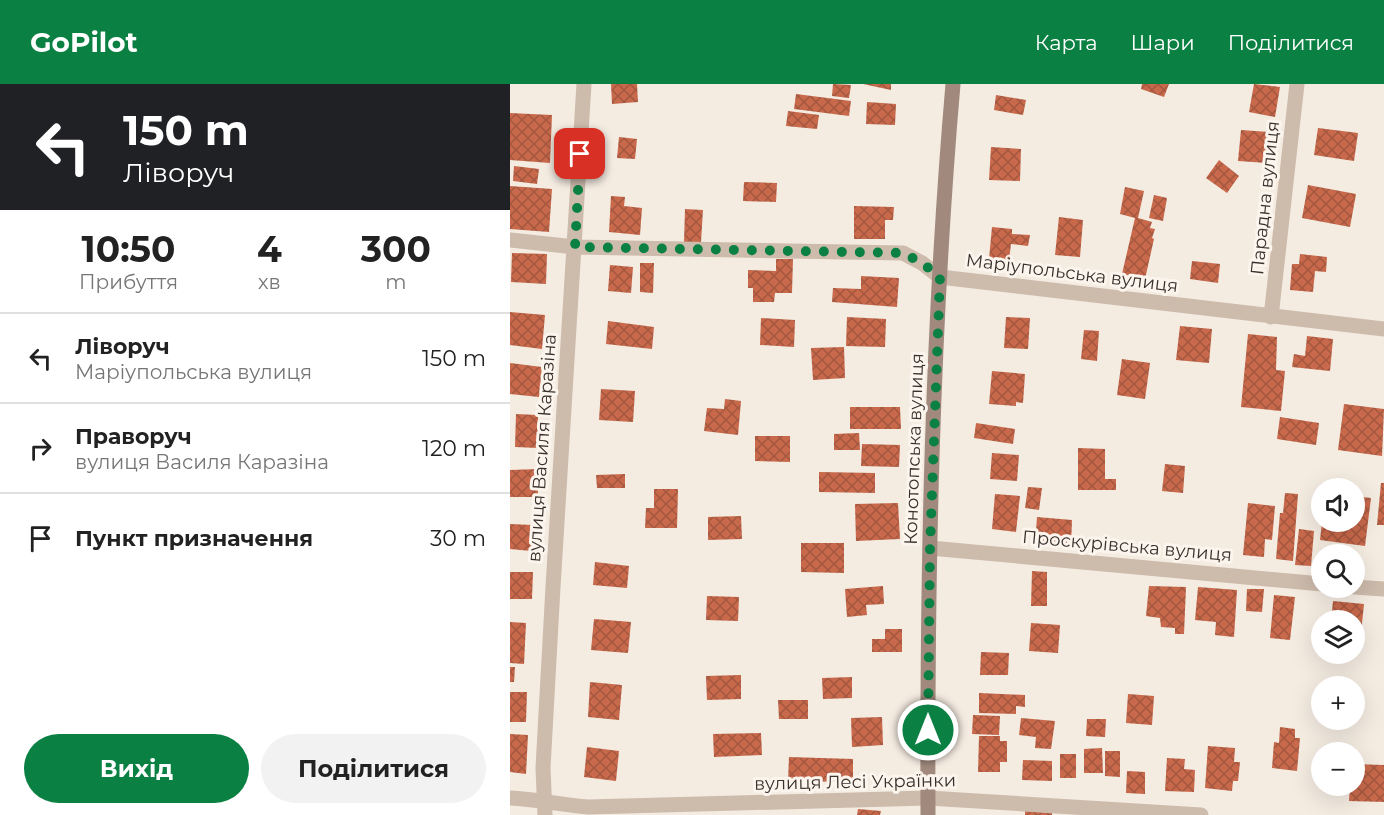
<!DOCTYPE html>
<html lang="uk">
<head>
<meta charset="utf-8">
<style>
  :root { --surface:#fff; --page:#f2f2f2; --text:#222; --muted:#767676; --line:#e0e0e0; --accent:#0b8043 }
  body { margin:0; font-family:Montserrat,sans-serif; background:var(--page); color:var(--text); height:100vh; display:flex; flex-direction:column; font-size:22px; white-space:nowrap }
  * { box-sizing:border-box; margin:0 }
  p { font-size:20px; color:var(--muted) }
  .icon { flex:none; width:33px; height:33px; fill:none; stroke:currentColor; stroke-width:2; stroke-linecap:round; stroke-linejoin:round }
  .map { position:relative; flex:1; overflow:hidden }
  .details { display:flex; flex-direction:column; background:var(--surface); width:510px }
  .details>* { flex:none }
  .hud { background:#202124; color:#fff; overflow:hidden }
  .controls { position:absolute; left:801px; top:394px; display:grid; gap:12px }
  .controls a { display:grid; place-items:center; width:54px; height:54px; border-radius:50%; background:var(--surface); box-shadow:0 6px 24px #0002; font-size:30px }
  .pin { position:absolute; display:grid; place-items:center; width:51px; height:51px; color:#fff; margin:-26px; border-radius:12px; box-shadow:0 3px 9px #0006 }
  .me { position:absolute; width:66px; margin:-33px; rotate:0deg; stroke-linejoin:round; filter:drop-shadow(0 0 4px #0008) }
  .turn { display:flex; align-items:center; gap:21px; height:126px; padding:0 24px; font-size:27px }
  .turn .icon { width:78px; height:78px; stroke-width:2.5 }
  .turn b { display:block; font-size:42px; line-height:51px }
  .eta { display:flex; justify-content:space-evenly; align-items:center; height:102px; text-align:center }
  .eta b { font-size:36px; font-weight:700; line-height:42px }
  .primary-button { display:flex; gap:12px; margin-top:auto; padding:12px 24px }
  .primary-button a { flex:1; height:69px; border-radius:36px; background:var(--accent); color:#fff; font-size:24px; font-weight:700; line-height:69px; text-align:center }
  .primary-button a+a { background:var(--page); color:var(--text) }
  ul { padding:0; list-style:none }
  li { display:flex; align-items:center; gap:18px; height:90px; padding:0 24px; border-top:2px solid var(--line) }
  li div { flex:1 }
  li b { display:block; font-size:22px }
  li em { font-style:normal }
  header { display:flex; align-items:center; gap:36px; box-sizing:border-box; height:84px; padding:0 30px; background:var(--accent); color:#fff }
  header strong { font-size:28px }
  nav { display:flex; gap:33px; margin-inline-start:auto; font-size:21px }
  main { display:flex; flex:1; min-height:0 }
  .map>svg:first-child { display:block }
  .building { fill:url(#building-cross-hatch) }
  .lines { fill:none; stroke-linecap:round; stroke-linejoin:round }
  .street { stroke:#cdbbac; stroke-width:15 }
  .secondary { stroke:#a18a7d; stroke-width:15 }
  .route { stroke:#0b8043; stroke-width:10; stroke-dasharray:0 18 }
  .labels { text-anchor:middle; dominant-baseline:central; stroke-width:6; stroke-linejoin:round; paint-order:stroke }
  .street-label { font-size:18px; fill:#3b302b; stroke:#fbf5ee }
</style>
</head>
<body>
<header>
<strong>GoPilot</strong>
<nav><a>Карта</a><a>Шари</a><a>Поділитися</a></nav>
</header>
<main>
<section class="details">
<div class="hud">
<div class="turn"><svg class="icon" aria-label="left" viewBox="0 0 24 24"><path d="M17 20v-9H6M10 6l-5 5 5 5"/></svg><div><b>150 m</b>Ліворуч</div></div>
</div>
<div class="eta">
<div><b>10:50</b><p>Прибуття</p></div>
<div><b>4</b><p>хв</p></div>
<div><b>300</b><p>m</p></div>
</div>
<ul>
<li><svg class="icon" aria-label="left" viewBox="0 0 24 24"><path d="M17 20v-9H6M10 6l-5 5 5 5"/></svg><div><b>Ліворуч</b><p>Маріупольська вулиця</p></div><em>150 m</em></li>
<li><svg class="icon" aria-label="right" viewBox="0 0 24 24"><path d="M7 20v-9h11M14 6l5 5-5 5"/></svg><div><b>Праворуч</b><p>вулиця Василя Каразіна</p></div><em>120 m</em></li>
<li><svg class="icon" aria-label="arrive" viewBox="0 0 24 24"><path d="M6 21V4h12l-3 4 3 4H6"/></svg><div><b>Пункт призначення</b></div><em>30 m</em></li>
</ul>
<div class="primary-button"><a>Вихід</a><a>Поділитися</a></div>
</section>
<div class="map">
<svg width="874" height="731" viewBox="0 0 874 731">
  <defs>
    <pattern id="building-cross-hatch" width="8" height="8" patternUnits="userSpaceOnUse" patternTransform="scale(1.5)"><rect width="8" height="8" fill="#c8694b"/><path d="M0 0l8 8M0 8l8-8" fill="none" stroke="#a4573f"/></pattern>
  </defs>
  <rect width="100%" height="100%" fill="#f4ebe1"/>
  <path class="building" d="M101,0H127L128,18L102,20Z
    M323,0L341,1L339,14L322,12Z
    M353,0H381V6Z
    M632,0H659L654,13L631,5Z
    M744,0L770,3L765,33L739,28Z
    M286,10L341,17L339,32L284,25Z
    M486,11L516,16L513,31L484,26Z
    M357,18L386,20L385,41L356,40Z
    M278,27L309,31L307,45L276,42Z
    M0,29L42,31L40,79L0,76Z
    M808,44L848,49L844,77L804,71Z
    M731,46L759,48L757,79L728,77Z
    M109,53L127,55L125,75L107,74Z
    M481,63L511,65L510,97L479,96Z
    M709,76L729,92L717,109L696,94Z
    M4,82L29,85L27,100L3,97Z
    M234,98L267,99L266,118L233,117Z
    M798,101L846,110L840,143L792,134Z
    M0,102L42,105L39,148L0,145Z
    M615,103L634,107L628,134L642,138L640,144L645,145L642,154L644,155L635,195L612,190L625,134L610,130Z
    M644,111L657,114L653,137L639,134Z
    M101,112L115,113L114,122L132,124L130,151L99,148Z
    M344,122L384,123L383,136H375V155H344Z
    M175,125L193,126L191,158H174Z
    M549,133L573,136L570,173L545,171Z
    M482,143L502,145V150L520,151L518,162L501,160L499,177L479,175Z
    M2,169L37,170L36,200L1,198Z
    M790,170L817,173L816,188L805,187L803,208L780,206L782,180H789Z
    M266,175H283L282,209H265L264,218H243V204H238V186L266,187Z
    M682,177L710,180L708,199L680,195Z
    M130,179H144L143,209L130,208Z
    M100,181L123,183L121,209L98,207Z
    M351,192L389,194L387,223L322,218L323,204L351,205Z
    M0,228L35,231L32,265L0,261Z
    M337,233L376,235L375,263L336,262Z
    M496,233L520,234L518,265L494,264Z
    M251,234L285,236L284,263L250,261Z
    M98,237L144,243L142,265L96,260Z
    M670,242L702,245L699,279L666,276Z
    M574,246L589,247L587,277L571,275Z
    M738,250L767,253L766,286L775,287L771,327L731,323Z
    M797,252L823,255L820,287L782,283L784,270L795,272Z
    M334,263L335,294L303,296L301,264Z
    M612,275L640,279L635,315L607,311Z
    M0,279L32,283L29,313L0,310Z
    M482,287L515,290L513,319L506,318V322L479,320Z
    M91,305L125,307L123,338L89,336Z
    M215,315L231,317L228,351L194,347L197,324L214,325Z
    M834,320L874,325L872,372L828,366Z
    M340,323H390L391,345H340Z
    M6,330L28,331V364L5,363Z
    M770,333L809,339L806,361L767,355Z
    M466,339L505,345L503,360L464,354Z
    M349,349L350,366H324V350Z
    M245,352H280V378L245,377Z
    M352,360L390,361L389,383L351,382Z
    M568,364L595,365V395H606V406H568Z
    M482,369L509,371L507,397L480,395Z
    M655,380L675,382L673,409L652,407Z
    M28,385V413H0V386Z
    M309,388L365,389V409L309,408Z
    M115,390V404H87L86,391Z
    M871,399H874V441H867Z
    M518,403L532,404L529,426L515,424Z
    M144,405H168L167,444H135L136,424H144Z
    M775,409L788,410L783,477L766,475L770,429H773Z
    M485,410L510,412L506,448L482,445Z
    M844,412L861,414L855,462L810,456L812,438H844Z
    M388,419L390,455L346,457L345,420Z
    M738,419L765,422L762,456L755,455L754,473L733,471Z
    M231,432L232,455L198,456V433Z
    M527,433L562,436L561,462L525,460Z
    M0,440L23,441L21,467L0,465Z
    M789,445L804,447L801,482L785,481Z
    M291,459H334V489L291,488Z
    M85,478L119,482L117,504L83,501Z
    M522,487L537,488V522H521Z
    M0,488H23L22,515H0Z
    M373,502L374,520L356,521L357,531L337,533L335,505Z
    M639,502L676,503L674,550H665V544L651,543L650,534L636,532Z
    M688,503L727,506L724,553L705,551L706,538L685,536Z
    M737,505H754L752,528L736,527Z
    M764,511L785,513L780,556L760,554Z
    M197,512L229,513L228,537L196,536Z
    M823,517L854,520L851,549H844V537H821Z
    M84,535L121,538L118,569L81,566Z
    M0,538L16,539L14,580L0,579Z
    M521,539L550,541L548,569L519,567Z
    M375,545H392V568H362V555H375Z
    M471,568L499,569L498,591H470Z
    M0,583H5L4,598H0Z
    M231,591V615L197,616L196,592Z
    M342,593V614L313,615L312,594Z
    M80,598L112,601L109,636L78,633Z
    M0,608H17L16,638H0Z
    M469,609L515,611V623L506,622V630L469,629Z
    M618,610L644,612L642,641L616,639Z
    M268,616H298V635H269Z
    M463,631L490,632L489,651L462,650Z
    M372,633L373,661L342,663L341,634Z
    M511,634L545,637L541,665L525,664L526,653L509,651Z
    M577,635H596L595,653L576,652Z
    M770,643L785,645V654H790L787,687L762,684L764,658L769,659Z
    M251,649L252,671L204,673L203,650Z
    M0,650L18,651L16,690L0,688Z
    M469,652H490V657H497V678H490V688H468Z
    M698,662L725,664L724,678H730L728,697H723L722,707L695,704Z
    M77,663L109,667L106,697L74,693Z
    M592,664L593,689H574V665Z
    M595,667H610V693L595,692Z
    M550,670H566V694H550Z
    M279,673L343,675V698L278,697Z
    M657,674L675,675L674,685L685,686L684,708L655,707Z
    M513,676L542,677V697L512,696Z
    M844,680L874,681V718L839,717L840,702H844Z
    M617,687L635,688V710L616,709Z
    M348,725L371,727L370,731H347Z
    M515,727L542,729V731H515Z"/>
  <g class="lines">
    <path class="street" d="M0,156L65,163L393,169L412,179L430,193L874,245
      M761,233L787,0
      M420,464L812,500
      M844,503L874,505
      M0,714C26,715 51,721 78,723L418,714L691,731
      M35,731L33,684L43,503L74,0"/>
    <path class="secondary" d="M418,731C417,487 422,243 443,0"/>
  </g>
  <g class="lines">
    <path class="route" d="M70,70L65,163L393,169L412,179L430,193L420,464L418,646"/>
  </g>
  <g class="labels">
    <g class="street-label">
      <text transform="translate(755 114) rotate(-84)">Парадна вулиця</text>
      <text transform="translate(562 189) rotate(7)">Маріупольська вулиця</text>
      <text transform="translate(32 364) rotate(-86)">вулиця Василя Каразіна</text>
      <text transform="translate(404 365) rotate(-88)">Конотопська вулиця</text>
      <text transform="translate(617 462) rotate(5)">Проскурівська вулиця</text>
      <text transform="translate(345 698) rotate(-1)">вулиця Лесі Українки</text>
    </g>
  </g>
</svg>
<div class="controls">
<a><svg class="icon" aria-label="sound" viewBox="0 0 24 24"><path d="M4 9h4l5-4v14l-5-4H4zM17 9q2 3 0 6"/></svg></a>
<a><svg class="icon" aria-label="search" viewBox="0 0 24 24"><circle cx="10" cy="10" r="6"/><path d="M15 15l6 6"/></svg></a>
<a><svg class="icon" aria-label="layers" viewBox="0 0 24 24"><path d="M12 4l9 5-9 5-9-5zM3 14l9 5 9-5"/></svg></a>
<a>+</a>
<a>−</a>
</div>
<div class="pin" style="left:70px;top:70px;background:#d93025"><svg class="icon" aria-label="arrive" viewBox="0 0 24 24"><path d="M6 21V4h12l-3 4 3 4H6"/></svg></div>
<svg class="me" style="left:418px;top:646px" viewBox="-20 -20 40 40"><circle r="17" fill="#0b8043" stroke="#fff" stroke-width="3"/><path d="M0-11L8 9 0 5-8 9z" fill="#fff"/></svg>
</div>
</main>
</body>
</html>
